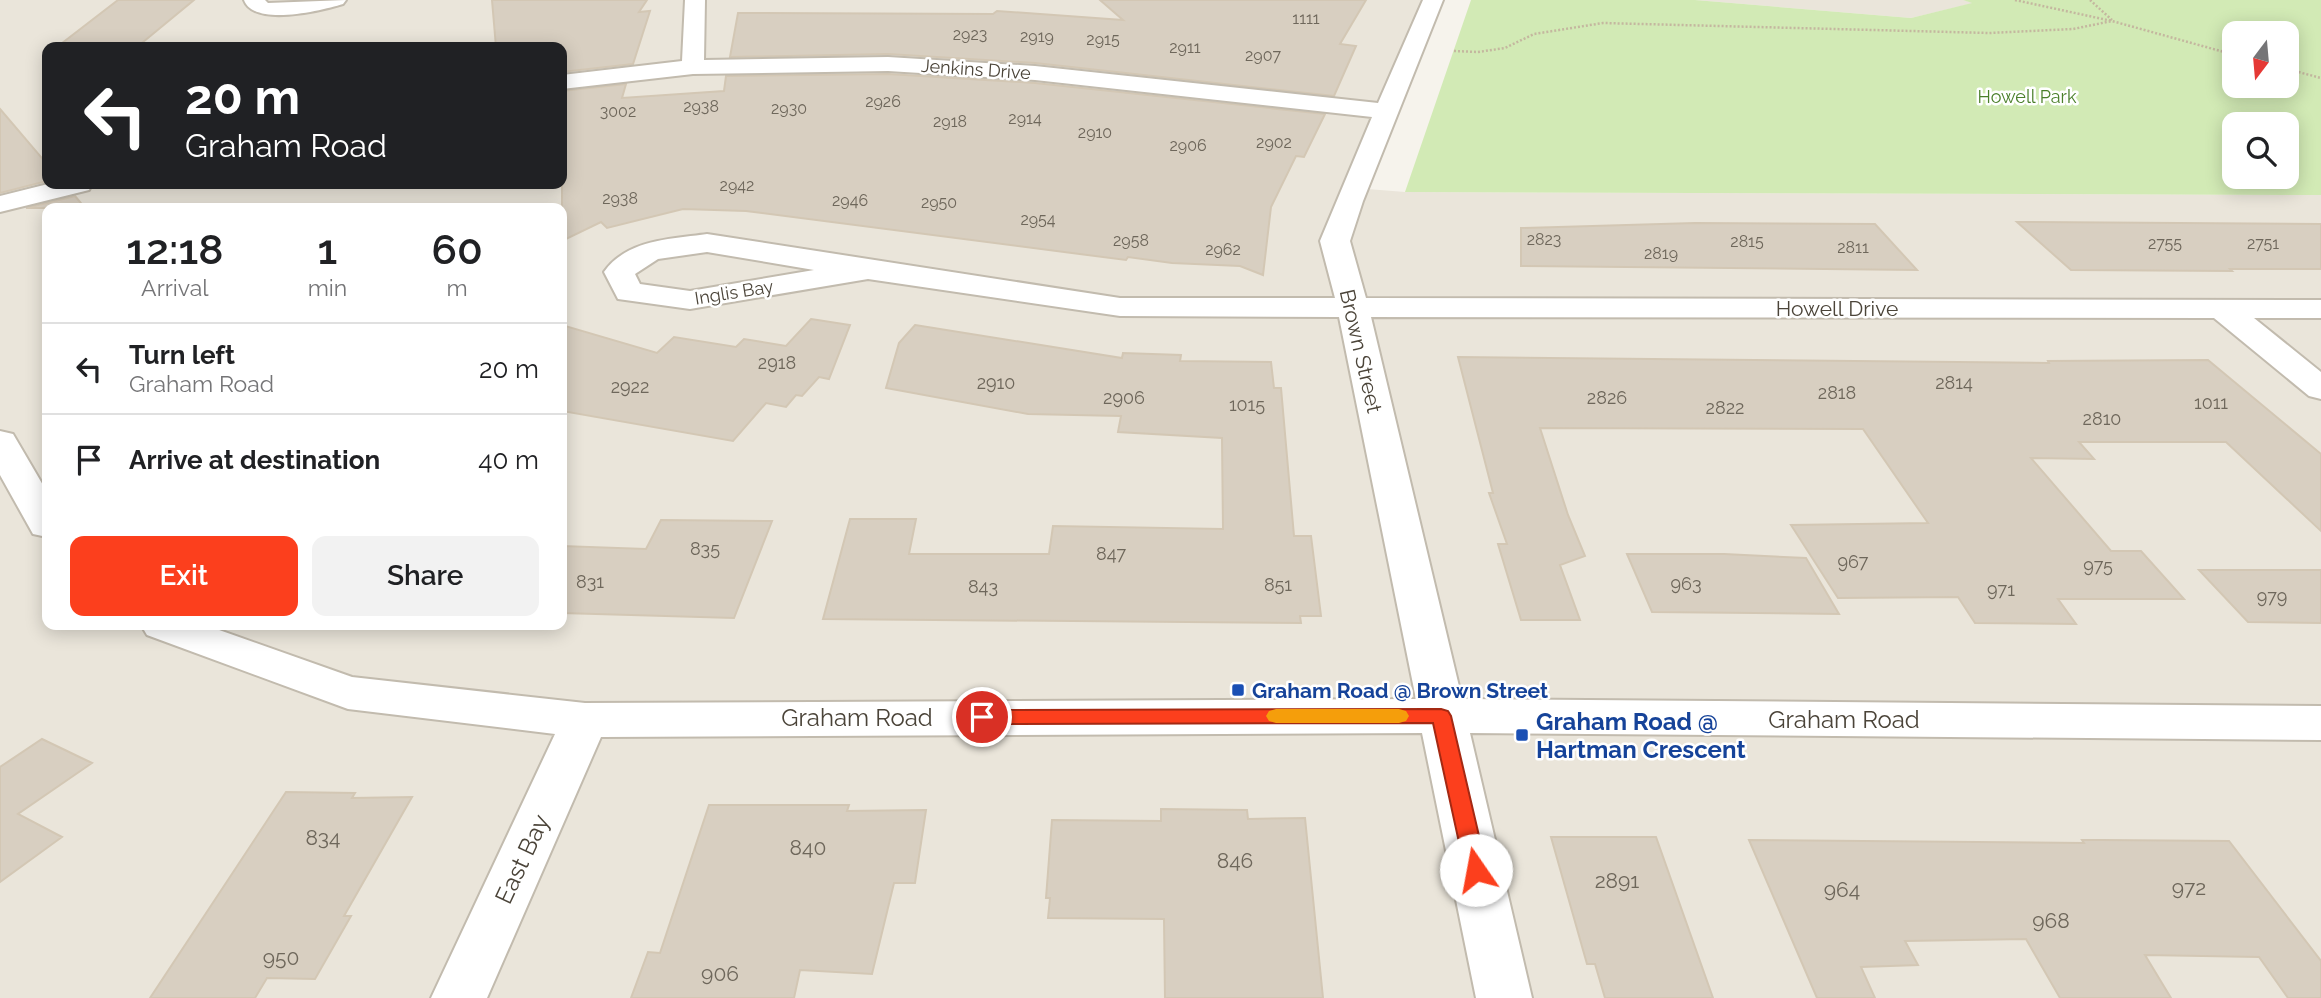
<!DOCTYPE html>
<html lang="en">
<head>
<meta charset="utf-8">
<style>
  :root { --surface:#fff; --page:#f2f2f2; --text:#202124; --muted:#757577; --line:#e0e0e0; --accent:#fc3f1d }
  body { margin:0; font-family:Raleway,sans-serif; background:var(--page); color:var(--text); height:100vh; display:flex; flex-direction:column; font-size:26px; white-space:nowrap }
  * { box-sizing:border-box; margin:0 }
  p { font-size:23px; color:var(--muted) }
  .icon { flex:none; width:38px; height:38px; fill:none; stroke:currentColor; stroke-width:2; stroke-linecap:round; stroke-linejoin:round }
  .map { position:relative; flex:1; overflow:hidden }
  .side { position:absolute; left:42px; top:203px; width:525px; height:427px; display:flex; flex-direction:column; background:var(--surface); border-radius:14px; box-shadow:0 4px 18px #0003 }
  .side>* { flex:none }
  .hud { position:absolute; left:42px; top:42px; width:525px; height:147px; border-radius:14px; box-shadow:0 4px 18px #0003; background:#202124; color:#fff; overflow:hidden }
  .needle { width:46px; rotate:196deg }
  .tools { position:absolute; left:2222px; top:21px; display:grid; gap:14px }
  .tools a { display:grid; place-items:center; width:77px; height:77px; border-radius:14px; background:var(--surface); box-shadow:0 4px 18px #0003; font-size:35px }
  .pin { position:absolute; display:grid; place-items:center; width:60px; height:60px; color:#fff; margin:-30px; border:4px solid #fff; border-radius:50%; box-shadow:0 2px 7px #0007 }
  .me { position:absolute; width:77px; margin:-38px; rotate:348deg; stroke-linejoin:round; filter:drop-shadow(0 0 5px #0008) }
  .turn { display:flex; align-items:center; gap:24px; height:147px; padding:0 28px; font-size:32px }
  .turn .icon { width:91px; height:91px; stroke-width:2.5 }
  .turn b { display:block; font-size:49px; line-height:60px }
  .eta { display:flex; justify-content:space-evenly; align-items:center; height:119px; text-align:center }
  .eta b { font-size:42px; font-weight:600; line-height:49px }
  .button { display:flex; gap:14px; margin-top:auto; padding:14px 28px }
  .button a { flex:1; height:80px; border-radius:14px; background:var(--accent); color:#fff; font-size:28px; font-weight:600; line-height:80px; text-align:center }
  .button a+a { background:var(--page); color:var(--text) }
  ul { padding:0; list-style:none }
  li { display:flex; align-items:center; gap:21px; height:91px; padding:0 28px; border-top:2px solid var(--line) }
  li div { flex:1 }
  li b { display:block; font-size:26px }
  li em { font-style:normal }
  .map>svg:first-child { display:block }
  .residential { fill:#eae5da; fill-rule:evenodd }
  .green { fill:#d2eab5; fill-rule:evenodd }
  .building { fill:#d8cfc1; stroke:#d3c7b4; stroke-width:2 }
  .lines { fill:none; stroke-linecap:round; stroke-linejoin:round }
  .minor-casing { stroke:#c2bbae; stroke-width:4 }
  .path { stroke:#c4b79f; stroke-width:2.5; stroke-dasharray:2 2; stroke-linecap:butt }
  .minor { fill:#fff; fill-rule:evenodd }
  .route { fill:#fc3f1d; stroke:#a42913; stroke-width:2 }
  .slow { fill:#f59e0b }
  .transit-dot { fill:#1a4fb4; stroke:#fff; stroke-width:2.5 }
  .labels { text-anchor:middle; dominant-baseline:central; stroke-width:5; stroke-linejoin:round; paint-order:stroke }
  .far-number-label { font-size:16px; fill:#6e675b }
  .far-street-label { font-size:18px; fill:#4b4439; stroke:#fff }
  .far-park-label { font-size:18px; fill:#4a7f2a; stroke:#fff }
  .number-label { font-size:18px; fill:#6e675b }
  .street-label { font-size:21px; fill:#4b4439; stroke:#fff }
  .transit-label { font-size:21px; font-weight:bold; fill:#164399; stroke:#fff; text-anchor:start }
  .near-number-label { font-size:21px; fill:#6e675b }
  .near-street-label { font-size:24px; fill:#4b4439; stroke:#fff }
  .near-transit-label { font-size:24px; font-weight:bold; fill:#164399; stroke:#fff; text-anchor:start }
</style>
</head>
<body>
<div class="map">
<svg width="2321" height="998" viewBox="0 0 2321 998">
  <rect width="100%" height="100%" fill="#f6f3ec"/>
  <path class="residential" d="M0,0H1433L1355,188L1405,192L2321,195V998H0ZM47,47H562V184H47ZM47,208H562V625H47Z
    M1695,0H1963L1974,3L1911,18Z"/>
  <path class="green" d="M1471,0H1695L1911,18L1972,3L1963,0H2321V195L1405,192ZM2235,33H2287V86H2235ZM2287,124V177H2235V124Z"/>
  <path class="building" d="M118,0H194L137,47H57Z
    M492,0H647L639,12L650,11L633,64L562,72V47H496Z
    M1100,0H1366L1340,44L1356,46L1334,96L1035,63L888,54L730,57L738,13L993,14L997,11L1123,20Z
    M888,74L1035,83L1325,114L1304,157L1296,156L1271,207L1263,275L1240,266L1172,263L1128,257L1126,260L746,211L683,209L607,228L601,222L562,241V91L626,84L622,98L724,91L726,76Z
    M0,109L47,164V181L0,193Z
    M75,196L85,208H26Z
    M2017,222L2321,224V269H2230L2232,271L2071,270Z
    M1695,223L1875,224L1917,270L1521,266V228Z
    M811,319L850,325L829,379L819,377L802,396L796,395L786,407L766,403L733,441L562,411V325L657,353L674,337L736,347L744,339L786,346Z
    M915,325L1122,358L1123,353L1181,355L1180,361L1271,362L1274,388H1281L1294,536H1311L1321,616H1300L1301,623L823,619L850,519H916L909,554H1049L1053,526L1223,529L1222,438L1118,432L1121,416L1028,414L886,388L899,343Z
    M1458,357L2049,363L2048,361L2208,360L2321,454V531L2226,442H2079L2094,459L2031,458L2111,551H2141L2184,599H2058L2076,624L1975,623L1958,597L1838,598L1791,525L1928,523L1863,429L1540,428L1568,515L1585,556L1560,565L1580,620H1521L1498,544H1507L1489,493H1493Z
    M661,520L772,521L734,618L562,613V546L646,549Z
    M1627,554H1724L1806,558L1839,614L1652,612Z
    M2199,570H2321V623L2248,622Z
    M42,739L92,763L18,814L62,837L0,882V767Z
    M286,792L355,793L352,798L412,797L344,916H351L315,979L267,978L255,998H150Z
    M709,805H849L847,811L926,810L915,883H894L872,974L800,970L794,998H631L648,952L660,953Z
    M1161,809L1247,810L1248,819L1305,818L1323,998H1165L1164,919L1048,918L1050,898H1046L1052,820L1161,821Z
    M1551,837H1656L1713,998H1605L1595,964H1587Z
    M1749,840L2084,843L2082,840H2101L2229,841L2321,961V998H2288L2259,957L2145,955L2171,998H2060L2026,939L1905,941L1918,965L1861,967L1875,998H1817Z"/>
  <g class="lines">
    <g class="minor-casing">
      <path id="minor" d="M244,0H265L268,3L346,0L343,4C320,11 254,27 244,0Z
        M685,0H705L704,60L888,57L1035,66L1378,103L1423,0H1443L1363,201L1350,241L1366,298L2321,300V318H2254L2321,372V399L2309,396L2214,318L1371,317L1462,699L2321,706V740L1470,733L1532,998H1476L1422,733L601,737L487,998H431L555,734L348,709L147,635L141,625H205L352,677L585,703L1416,699L1339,317L1120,316L868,279L690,309L618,299L604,272C627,239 672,239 707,234L1120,298H1335L1320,241L1372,117L1035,80L888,71L693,74L562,89V75L682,61ZM707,252L814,270L690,291L640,284L635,274L658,259Z
        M48,184H92L89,190L0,212V196Z
        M0,431L13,434L47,492V537L33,534L0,475Z"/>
    </g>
    <path class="path" d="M2015,0L2112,21L2235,55
      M2090,0L2112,20
      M1454,51L1478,52L1505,48L1534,34L1603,23L1989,33L2073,29L2112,21
      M2287,69L2321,78"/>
    <use href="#minor" class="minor"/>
  </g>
  <path class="route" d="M1441,709L1448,711L1451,716L1487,870L1483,876L1476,878L1468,876L1465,870L1433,723L982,724L975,722L972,717L975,712L982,710Z"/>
  <path class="slow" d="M1276,709H1399L1406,711L1409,716L1406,721L1399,723H1276L1269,721L1266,716L1269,711Z"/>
  <g class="transit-dot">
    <rect x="1231" y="683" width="14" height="14" rx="3.5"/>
    <rect x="1515" y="728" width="14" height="14" rx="3.5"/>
  </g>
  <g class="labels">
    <g class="far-number-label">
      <text x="1306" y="18">1111</text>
      <text x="970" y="34">2923</text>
      <text x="1037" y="36">2919</text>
      <text x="1103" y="39">2915</text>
      <text x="1185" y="47">2911</text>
      <text x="1263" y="55">2907</text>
      <text x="883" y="101">2926</text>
      <text x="701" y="106">2938</text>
      <text x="789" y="108">2930</text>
      <text x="618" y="111">3002</text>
      <text x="1025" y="118">2914</text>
      <text x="950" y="121">2918</text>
      <text x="1095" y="132">2910</text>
      <text x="1274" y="142">2902</text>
      <text x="1188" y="145">2906</text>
      <text x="737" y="185">2942</text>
      <text x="620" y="198">2938</text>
      <text x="850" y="200">2946</text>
      <text x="939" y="202">2950</text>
      <text x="1038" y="219">2954</text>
      <text x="1544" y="239">2823</text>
      <text x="1131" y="240">2958</text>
      <text x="1747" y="241">2815</text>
      <text x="2165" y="243">2755</text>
      <text x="2263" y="243">2751</text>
      <text x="1853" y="247">2811</text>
      <text x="1223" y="249">2962</text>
      <text x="1661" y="253">2819</text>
    </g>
    <g class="far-street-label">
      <text transform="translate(976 69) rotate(4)">Jenkins Drive</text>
      <text transform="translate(734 292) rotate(-9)">Inglis Bay</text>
    </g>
    <g class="far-park-label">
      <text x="2027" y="96">Howell Park</text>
    </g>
    <g class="number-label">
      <text x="777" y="362">2918</text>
      <text x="996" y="382">2910</text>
      <text x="1954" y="382">2814</text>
      <text x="630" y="386">2922</text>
      <text x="1837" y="392">2818</text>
      <text x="1124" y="397">2906</text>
      <text x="1607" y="397">2826</text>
      <text x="2211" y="402">1011</text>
      <text x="1247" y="404">1015</text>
      <text x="1725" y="407">2822</text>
      <text x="2102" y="418">2810</text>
      <text x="705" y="548">835</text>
      <text x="1111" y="553">847</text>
      <text x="1853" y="561">967</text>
      <text x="2098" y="565">975</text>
      <text x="590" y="581">831</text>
      <text x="1686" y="583">963</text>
      <text x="1278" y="584">851</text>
      <text x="983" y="586">843</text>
      <text x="2001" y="589">971</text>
      <text x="2272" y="596">979</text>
    </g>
    <g class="street-label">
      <text x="1837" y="308">Howell Drive</text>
      <text transform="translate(1361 351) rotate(77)">Brown Street</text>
    </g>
    <g class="transit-label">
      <text x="1252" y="690">Graham Road @ Brown Street</text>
    </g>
    <g class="near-number-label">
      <text x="323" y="837">834</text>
      <text x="808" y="847">840</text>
      <text x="1235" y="860">846</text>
      <text x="1617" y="880">2891</text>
      <text x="2189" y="887">972</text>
      <text x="1842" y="889">964</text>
      <text x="2051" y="920">968</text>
      <text x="281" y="957">950</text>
      <text x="720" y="973">906</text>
    </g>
    <g class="near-street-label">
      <text x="857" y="717">Graham Road</text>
      <text x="1844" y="719">Graham Road</text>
      <text transform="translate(522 859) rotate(-65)">East Bay</text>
    </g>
    <g class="near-transit-label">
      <text x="1536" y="721">Graham Road @<tspan x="1536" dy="28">Hartman Crescent</tspan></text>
    </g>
  </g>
</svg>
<div class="tools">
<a><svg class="needle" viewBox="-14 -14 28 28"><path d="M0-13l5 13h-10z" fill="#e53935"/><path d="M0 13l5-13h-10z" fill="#757577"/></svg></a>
<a><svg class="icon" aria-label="search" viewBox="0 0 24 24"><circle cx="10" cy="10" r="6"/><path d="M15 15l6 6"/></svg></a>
</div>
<div class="pin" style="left:982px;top:717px;background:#d93025"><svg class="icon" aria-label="arrive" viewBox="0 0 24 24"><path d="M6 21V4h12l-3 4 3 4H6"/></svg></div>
<svg class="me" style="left:1476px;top:870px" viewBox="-20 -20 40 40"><circle r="19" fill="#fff"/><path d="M0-13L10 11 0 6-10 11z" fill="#fc3f1d"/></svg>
<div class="hud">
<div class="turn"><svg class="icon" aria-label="left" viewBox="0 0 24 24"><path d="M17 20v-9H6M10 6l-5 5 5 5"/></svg><div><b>20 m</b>Graham Road</div></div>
</div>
<section class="side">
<div class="eta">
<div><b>12:18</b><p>Arrival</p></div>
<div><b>1</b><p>min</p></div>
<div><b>60</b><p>m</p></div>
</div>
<ul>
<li><svg class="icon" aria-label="left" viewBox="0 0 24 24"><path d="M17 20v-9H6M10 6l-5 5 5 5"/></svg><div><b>Turn left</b><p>Graham Road</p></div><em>20 m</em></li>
<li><svg class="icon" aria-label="arrive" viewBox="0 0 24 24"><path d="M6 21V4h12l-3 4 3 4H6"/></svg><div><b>Arrive at destination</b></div><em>40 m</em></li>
</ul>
<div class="button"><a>Exit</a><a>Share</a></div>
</section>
</div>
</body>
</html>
